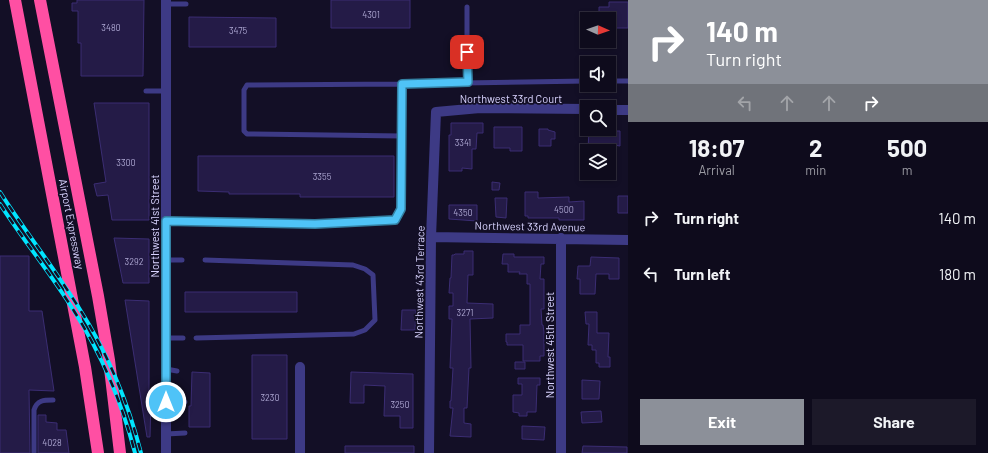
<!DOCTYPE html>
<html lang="en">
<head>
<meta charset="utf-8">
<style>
  :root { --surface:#0e0b1c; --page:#1c1929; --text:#f1f3f6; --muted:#9b9ba3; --line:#2e2b3b; --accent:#8c9099 }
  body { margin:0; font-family:Barlow,sans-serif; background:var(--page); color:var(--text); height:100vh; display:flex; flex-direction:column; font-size:15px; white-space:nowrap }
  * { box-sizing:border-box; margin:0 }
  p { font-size:13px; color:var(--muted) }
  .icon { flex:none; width:22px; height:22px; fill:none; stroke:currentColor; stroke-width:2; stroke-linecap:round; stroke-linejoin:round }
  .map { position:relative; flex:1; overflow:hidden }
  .drawer { display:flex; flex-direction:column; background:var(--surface); width:360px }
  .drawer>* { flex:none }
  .guide { background:#8c9099; color:#fff; overflow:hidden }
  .needle { width:26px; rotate:92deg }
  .controls { position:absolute; left:580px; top:12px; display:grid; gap:8px }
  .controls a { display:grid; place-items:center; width:36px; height:36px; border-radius:0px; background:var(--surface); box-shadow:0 2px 6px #0003,0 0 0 1px var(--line); font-size:20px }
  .pin { position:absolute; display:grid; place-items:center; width:34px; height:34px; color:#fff; margin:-17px; border-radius:8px; box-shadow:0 2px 6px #0006 }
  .me { position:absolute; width:44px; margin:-22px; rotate:0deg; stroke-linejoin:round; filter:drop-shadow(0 0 3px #0008) }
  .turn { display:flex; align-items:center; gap:14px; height:84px; padding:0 12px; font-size:18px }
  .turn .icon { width:52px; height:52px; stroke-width:2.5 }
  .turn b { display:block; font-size:28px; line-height:34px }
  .lanes { display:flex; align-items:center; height:38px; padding:0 12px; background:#0003; justify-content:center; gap:20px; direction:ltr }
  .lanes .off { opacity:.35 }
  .eta { display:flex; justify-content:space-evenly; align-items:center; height:68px; text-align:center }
  .eta b { font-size:24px; font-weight:700; line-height:28px }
  .button { display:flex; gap:8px; margin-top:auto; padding:8px 12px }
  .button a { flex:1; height:46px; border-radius:0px; background:var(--accent); color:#fff; font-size:16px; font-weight:700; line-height:46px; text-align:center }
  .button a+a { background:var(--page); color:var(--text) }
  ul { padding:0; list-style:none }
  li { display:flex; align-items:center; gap:12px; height:56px; padding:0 12px }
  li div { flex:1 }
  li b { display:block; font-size:15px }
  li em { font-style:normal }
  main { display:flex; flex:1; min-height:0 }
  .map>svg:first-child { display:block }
  .building { fill:#241b47; stroke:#3b2d73 }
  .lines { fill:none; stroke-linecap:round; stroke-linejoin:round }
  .lane { stroke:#3d3a85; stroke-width:5 }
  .street { stroke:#3d3a85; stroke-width:10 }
  .highway { stroke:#ff4fa3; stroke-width:12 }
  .rail-casing { stroke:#00e5ff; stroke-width:4 }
  .rail { stroke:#130f26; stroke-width:2.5; stroke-dasharray:8; stroke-linecap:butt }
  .route-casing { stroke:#337fa1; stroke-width:10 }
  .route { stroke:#4fc3f7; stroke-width:7 }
  .labels { text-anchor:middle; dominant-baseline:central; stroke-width:3.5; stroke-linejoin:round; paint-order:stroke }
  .number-label { font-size:9px; fill:#aca6d1 }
  .street-label { font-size:11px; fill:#d9d4ff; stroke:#130f26 }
</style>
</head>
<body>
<main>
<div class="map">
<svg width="628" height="453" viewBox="0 0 628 453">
  <rect width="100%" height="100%" fill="#130f26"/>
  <path class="building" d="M77,0H144L143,76H81V43H78V11H72V3H77Z
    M331,0H410V28H331Z
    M609,2H628V28H609V19H599V7H609Z
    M189,17L276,18V47H189Z
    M94,103H149V220H112L108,195L97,196L94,184L106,182Z
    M451,123H483V133H477L476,149H472V169L462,168V171H449V135H451Z
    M494,127H522V151H510V148H494Z
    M539,129H548V130L555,132V139H551V146H539Z
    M597,129H613V131H620V146L614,145V150L588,149L589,131H597Z
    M198,156H394V197H300V194H229V192L198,191Z
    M492,182L500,183L499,190H492Z
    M525,192H538V198L569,197V202L584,201V220H559V218H528V216H525Z
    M618,196H628V213H618Z
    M495,198H507L506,218L496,217Z
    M449,205H477V221L449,219Z
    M114,238L149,239V283H123Z
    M464,251H473V275H468L467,303L493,304V318L470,319L471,368H469L467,408H464V423L471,424V437L450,436L453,408H450V401H451L453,368H450L452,319H449V306H453V293H449L450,278H451L452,255H454L455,254H464Z
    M503,254H514V257H544V264H541L540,279H544V309H541L542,325H543L544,332V356H540V361H523V345H507V342H506V334H520V325H530V284H527V274H519L520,272H508V264H502Z
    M0,256H29V311H42L54,391L29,390L30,453H0Z
    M591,257L619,258V279H609V274H596L595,294H580V279H577L578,266H590Z
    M185,292H297V312H185Z
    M125,300L149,301V399H151L150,437H147Z
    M402,310H416L415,330H401Z
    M585,312H597V333H609L608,357H610V367H599V363H596V350H592V345H588L589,324H586Z
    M252,355H287V439H252Z
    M515,362H525V369H515Z
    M192,372L210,373V427H189V406H191Z
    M351,372L413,374V428H400V416H384L385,386L364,385V403H350Z
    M518,378H540V385H537L536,412H527V416H519V413L513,412V395H522V384H518Z
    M582,380L600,381L599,399H582Z
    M601,411L602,422L582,423L581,412Z
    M38,415H46V422L57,423V430H66L69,453H38Z
    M522,426L545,427L544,440L522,439Z
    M345,446H414V453H345Z
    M583,446L627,447V453H582Z"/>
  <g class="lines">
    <path class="lane" d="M166,4H186
      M467,7V82
      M609,81H628
      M402,84L587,81
      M146,91H166
      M166,221L315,224L395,220L401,209L402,84L247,85L244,90V131L247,134L402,136
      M166,260H182
      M166,338H183
      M196,338L354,334L365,330L375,320L373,275L365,269L353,265L205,260
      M166,369L177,371
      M166,403L185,402
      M166,434L185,433
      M34,453V410C37,400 44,400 53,400"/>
    <path class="street" d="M609,110H628
      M431,237L628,240
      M561,238V453
      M300,367V453
      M166,453V0
      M429,453L431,237L436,112L480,108L587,109"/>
    <path class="highway" d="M15,0L85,367L98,453
      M40,0L98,296L109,360L120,453"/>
    <g class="rail-casing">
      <path id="rail" d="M0,192C25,231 54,268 79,308C107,352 128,402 141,453
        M0,204C24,241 51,274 74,311C102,355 122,403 135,453"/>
    </g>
    <use href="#rail" class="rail"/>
  </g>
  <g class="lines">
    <g class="route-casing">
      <path id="route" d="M166,402V221L315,224L395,220L401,209L402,84L468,82L467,52"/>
    </g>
    <use href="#route" class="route"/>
  </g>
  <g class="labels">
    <g class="number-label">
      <text x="371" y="14">4301</text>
      <text x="111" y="27">3480</text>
      <text x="238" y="30">3475</text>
      <text x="463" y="142">3341</text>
      <text x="126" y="162">3300</text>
      <text x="322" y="176">3355</text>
      <text x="564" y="209">4500</text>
      <text x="463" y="212">4350</text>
      <text x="134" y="261">3292</text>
      <text x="465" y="312">3271</text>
      <text x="270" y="397">3230</text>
      <text x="400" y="404">3250</text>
      <text x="52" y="442">4028</text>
    </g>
    <g class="street-label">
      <text x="511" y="98">Northwest 33rd Court</text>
      <text transform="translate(72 224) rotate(79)">Airport Expressway</text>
      <text transform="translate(154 226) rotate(-90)">Northwest 41st Street</text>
      <text transform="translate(530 226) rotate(1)">Northwest 33rd Avenue</text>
      <text transform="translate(419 282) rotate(-89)">Northwest 43rd Terrace</text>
      <text transform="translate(549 345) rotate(-90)">Northwest 45th Street</text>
    </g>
  </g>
</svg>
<div class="controls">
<a><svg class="needle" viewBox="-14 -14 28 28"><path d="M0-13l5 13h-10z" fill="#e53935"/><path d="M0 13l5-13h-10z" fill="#9b9ba3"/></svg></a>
<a><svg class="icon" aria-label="sound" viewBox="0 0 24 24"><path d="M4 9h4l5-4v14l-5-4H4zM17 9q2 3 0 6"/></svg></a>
<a><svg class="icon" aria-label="search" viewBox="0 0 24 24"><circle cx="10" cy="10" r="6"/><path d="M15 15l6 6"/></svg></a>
<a><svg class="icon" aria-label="layers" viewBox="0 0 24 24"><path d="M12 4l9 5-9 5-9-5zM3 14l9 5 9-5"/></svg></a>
</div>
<div class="pin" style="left:467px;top:52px;background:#d93025"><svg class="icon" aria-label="arrive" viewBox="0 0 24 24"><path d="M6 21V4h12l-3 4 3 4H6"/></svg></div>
<svg class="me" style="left:166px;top:402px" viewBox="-20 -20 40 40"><circle r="17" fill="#4fc3f7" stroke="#fff" stroke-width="3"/><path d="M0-11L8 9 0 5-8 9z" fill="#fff"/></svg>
</div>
<section class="drawer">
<div class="guide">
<div class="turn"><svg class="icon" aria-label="right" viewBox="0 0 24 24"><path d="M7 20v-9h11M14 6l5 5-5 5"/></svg><div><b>140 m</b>Turn right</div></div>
<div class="lanes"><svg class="icon off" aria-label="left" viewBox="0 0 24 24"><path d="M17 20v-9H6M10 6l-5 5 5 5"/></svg><svg class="icon off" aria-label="ahead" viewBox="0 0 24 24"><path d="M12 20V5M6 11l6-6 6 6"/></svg><svg class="icon off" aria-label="ahead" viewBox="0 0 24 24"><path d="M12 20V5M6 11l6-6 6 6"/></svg><svg class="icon" aria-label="right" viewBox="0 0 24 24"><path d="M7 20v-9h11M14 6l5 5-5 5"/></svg></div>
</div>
<div class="eta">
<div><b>18:07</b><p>Arrival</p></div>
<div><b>2</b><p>min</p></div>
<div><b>500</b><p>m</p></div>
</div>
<ul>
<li><svg class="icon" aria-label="right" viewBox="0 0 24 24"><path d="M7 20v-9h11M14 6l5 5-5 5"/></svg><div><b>Turn right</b></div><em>140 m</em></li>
<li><svg class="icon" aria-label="left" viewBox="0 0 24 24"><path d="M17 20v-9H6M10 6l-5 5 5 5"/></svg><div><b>Turn left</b></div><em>180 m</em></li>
</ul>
<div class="button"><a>Exit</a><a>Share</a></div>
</section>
</main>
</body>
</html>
